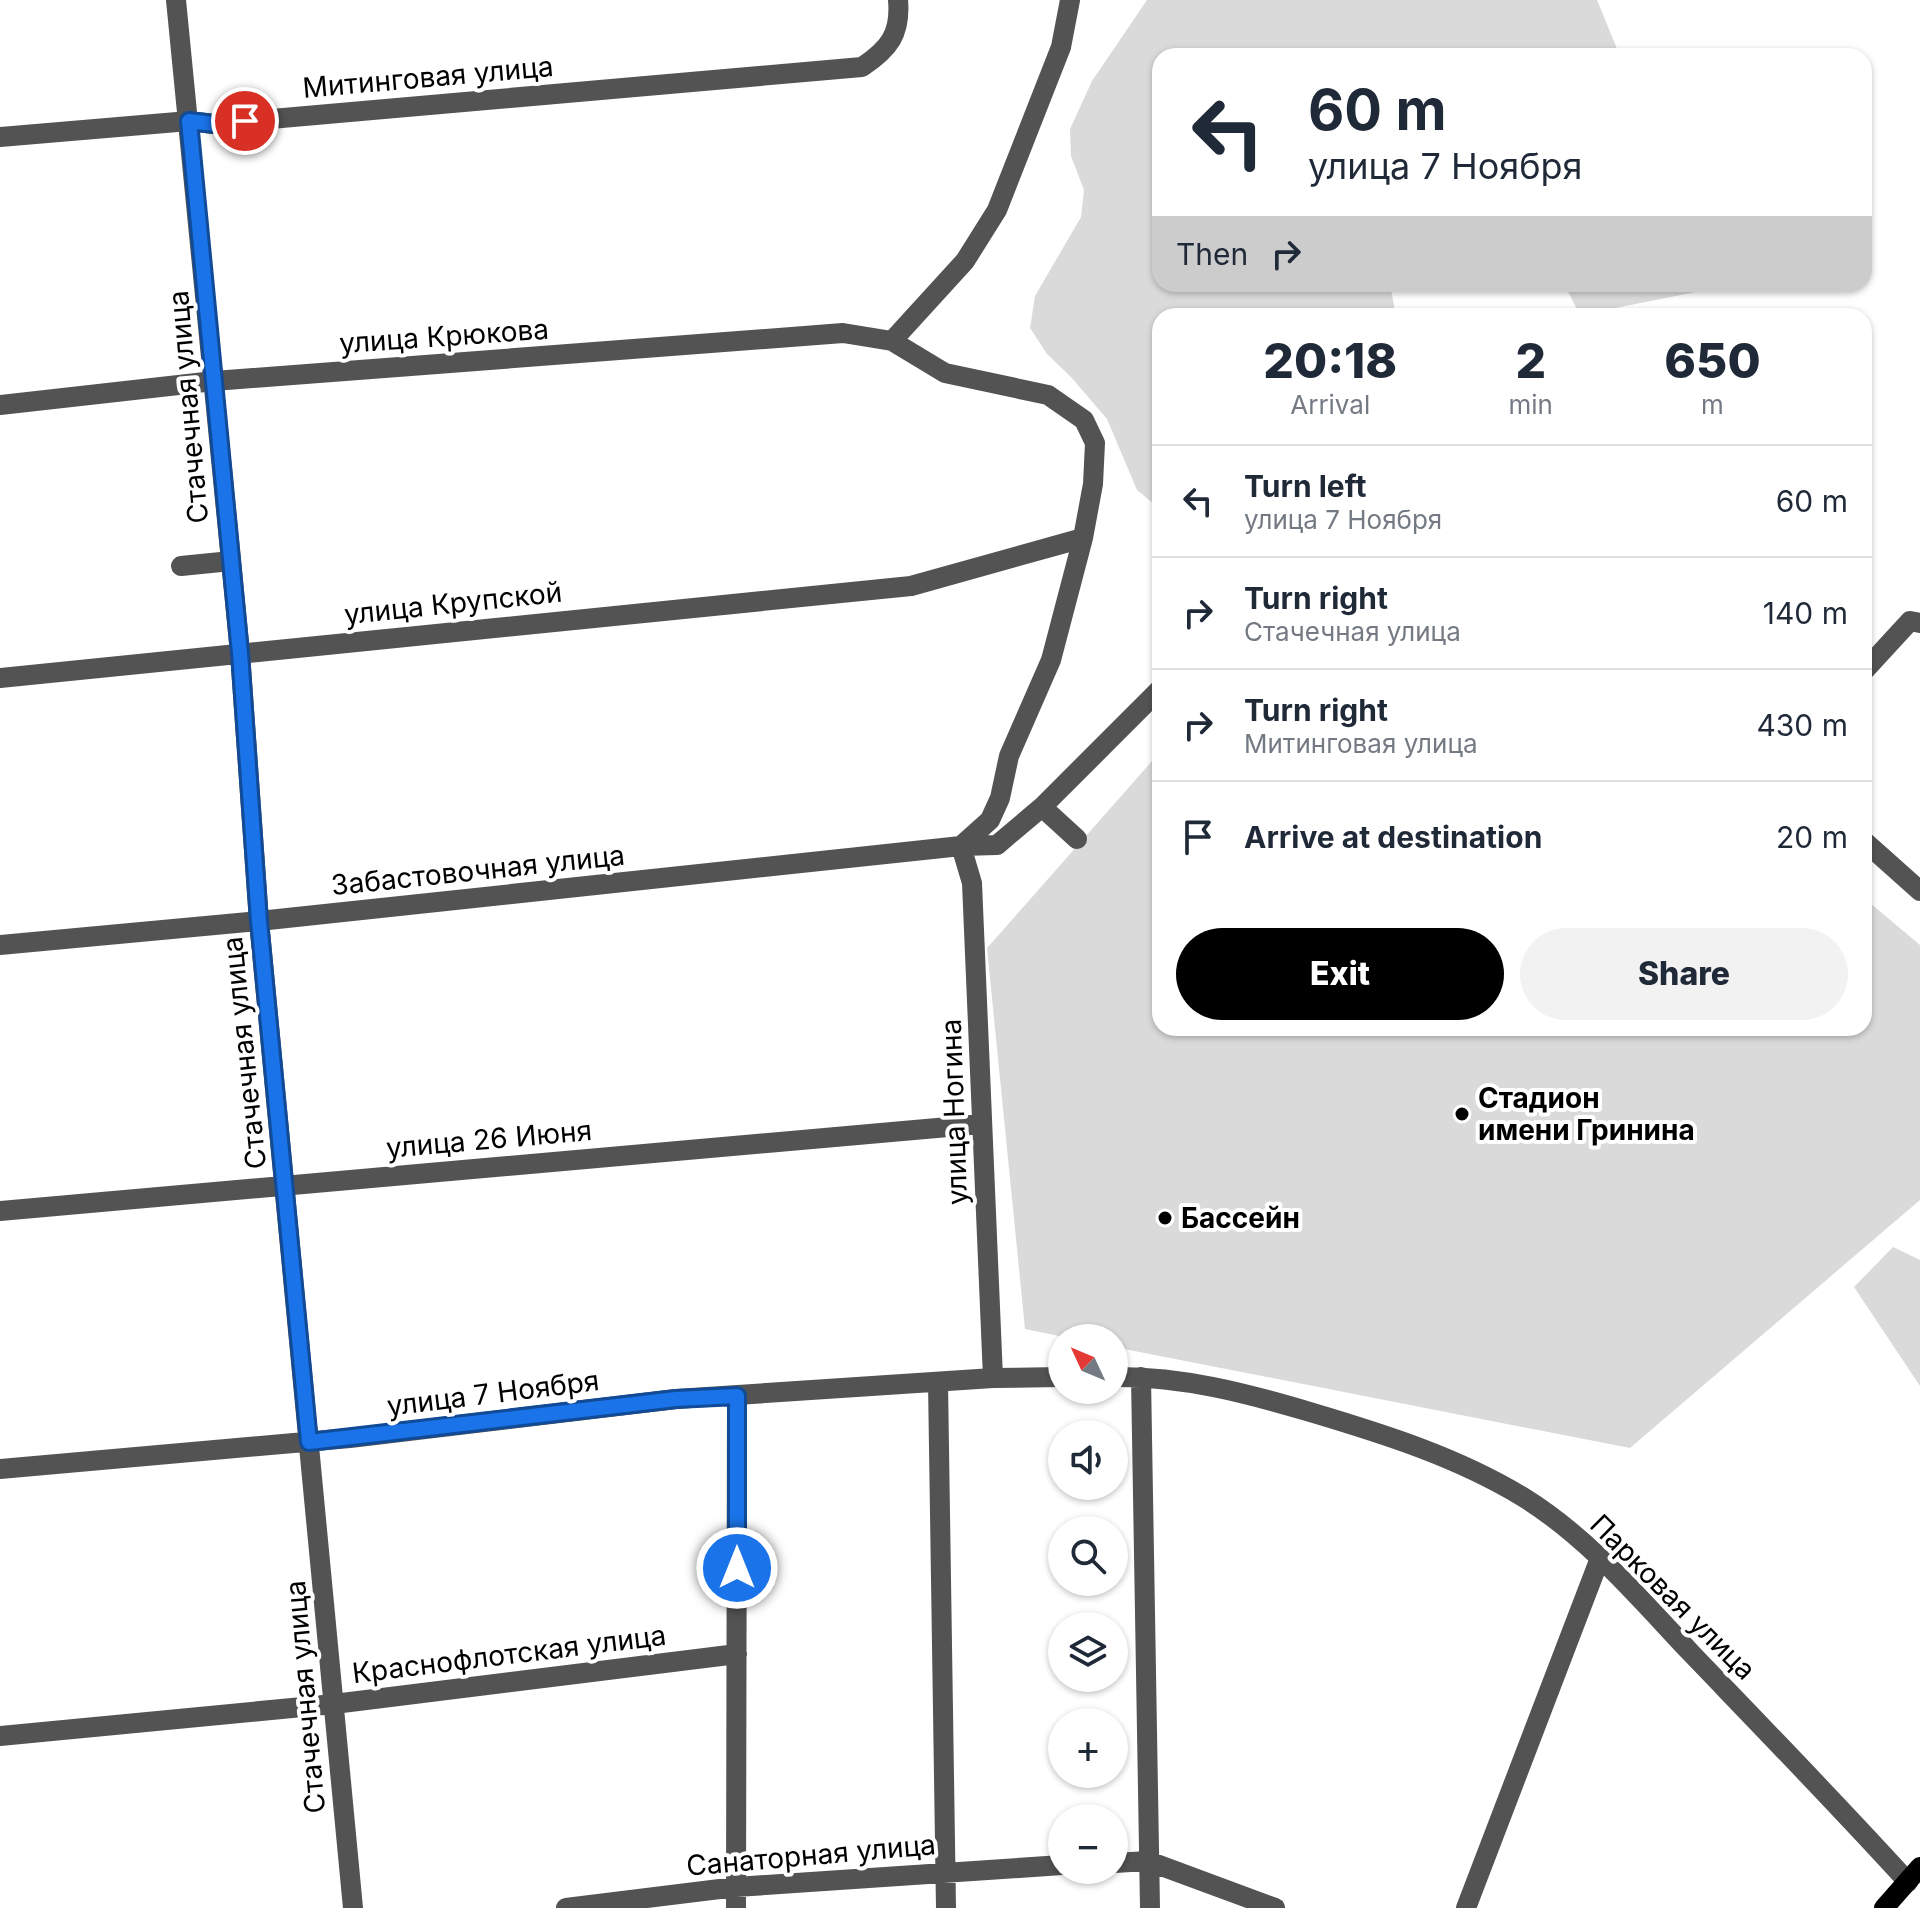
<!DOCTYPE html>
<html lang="en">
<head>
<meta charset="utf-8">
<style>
  :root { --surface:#fff; --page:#f2f2f3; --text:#1f2937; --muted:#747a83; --line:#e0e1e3; --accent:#000 }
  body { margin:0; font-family:Inter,sans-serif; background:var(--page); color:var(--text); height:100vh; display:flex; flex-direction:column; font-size:30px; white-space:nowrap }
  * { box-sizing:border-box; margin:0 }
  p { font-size:26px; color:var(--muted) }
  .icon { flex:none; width:44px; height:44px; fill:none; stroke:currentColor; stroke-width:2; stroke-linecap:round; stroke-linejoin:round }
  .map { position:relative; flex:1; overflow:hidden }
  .sheet { position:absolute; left:1152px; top:308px; width:720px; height:728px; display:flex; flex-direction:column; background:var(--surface); border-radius:24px; box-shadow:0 2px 6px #0004 }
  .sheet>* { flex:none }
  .hud { position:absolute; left:1152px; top:48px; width:720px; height:244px; border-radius:24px; box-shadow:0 2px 6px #0004; background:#fff; color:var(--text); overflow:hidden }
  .needle { width:52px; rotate:314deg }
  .buttons { position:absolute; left:1048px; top:1324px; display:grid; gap:16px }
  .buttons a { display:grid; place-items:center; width:80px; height:80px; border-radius:50%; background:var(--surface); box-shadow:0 2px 6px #0004; font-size:40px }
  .pin { position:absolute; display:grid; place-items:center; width:68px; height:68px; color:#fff; margin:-34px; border:4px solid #fff; border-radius:50%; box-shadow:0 2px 8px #0007 }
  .me { position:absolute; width:88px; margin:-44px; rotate:0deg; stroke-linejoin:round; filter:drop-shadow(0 0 6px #0008) }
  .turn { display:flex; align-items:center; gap:28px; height:168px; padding:0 24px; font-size:36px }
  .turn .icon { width:104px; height:104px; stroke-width:2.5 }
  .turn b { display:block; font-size:56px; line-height:68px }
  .then { display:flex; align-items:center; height:76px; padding:0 24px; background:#0003; gap:16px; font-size:30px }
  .eta { display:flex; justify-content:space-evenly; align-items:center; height:136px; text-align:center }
  .eta b { font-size:48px; font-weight:800; line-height:56px }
  .cta { display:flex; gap:16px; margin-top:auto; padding:16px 24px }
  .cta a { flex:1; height:92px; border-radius:48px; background:var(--accent); color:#fff; font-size:32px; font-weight:800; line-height:92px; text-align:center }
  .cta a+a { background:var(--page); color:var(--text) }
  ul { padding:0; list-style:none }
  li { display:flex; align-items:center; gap:24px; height:112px; padding:0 24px; border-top:2px solid var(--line) }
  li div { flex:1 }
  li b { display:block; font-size:30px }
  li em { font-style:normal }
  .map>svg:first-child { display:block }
  .green { fill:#dadada }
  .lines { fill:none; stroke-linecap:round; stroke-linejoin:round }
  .minor { stroke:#535353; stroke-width:20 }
  .major { stroke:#000; stroke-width:20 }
  .route-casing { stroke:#114b97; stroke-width:20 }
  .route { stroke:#1a73e8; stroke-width:14 }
  .poi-dot { fill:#000; stroke:#fff; stroke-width:3 }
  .labels { text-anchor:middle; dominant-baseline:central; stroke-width:8; stroke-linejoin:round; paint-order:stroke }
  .street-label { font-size:28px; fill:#000; stroke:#fff }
  .poi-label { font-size:28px; font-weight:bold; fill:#000; stroke:#fff; text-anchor:start }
</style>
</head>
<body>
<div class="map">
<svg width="1920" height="1908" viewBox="0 0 1920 1908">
  <rect width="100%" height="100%" fill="#fff"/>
  <path class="green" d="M1147,0H1597L1620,56H1160V284H1390L1396,316H1160V509L1137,490L1107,419L1071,377L1047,354L1030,328L1035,296L1081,217L1084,190L1071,156L1070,129L1092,81Z
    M1564,284H1715L1711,289L1580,315Z
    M1160,752V1028H1864V898L1920,945V1200L1630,1448L1114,1347V1338H1069L1025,1329L987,948Z
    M1893,1247L1920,1260V1386L1854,1287Z"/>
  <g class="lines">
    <path class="minor" d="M176,0L240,653L259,921L353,1908
      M0,137L189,121L214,124L862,67C889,49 901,34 898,0
      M892,341L965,261L997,210L1061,47L1070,0
      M0,405L214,381L843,333L892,341L945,373L1048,395L1084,420L1095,443L1093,484L1083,538L1051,660L1009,756L1000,798L990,820L961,846
      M181,566L231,561
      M1864,671L1910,621L1920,623
      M0,678L911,586L1083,538
      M1042,807L1077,839
      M1864,841L1920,891
      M961,846L972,883L993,1378
      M0,945L259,921L961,846L997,845L1042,807L1160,689
      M0,1211L982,1124
      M1114,1377C1181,1376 1246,1393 1310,1412C1384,1434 1457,1457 1523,1497C1588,1537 1639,1598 1691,1653C1764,1729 1837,1804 1908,1882
      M1141,1377L1150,1908
      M938,1382L946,1908
      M0,1469L350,1438L676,1399L993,1378L1062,1377
      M0,1736L334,1704L737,1654
      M1114,1863L1148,1861L1275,1908
      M566,1908L736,1887L1062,1865
      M736,1908L737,1396
      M1466,1908L1600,1558"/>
    <path class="major" d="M1884,1908L1920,1867"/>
  </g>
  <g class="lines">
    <g class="route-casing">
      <path id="route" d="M245,121L214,124L189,121L240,653L259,921L309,1442L676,1399L737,1396V1568"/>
    </g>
    <use href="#route" class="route"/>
  </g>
  <g class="poi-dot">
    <circle cx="1462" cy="1114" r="8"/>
    <circle cx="1165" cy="1218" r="8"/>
  </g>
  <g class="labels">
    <g class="street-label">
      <text transform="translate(428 77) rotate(-5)">Митинговая улица</text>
      <text transform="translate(444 336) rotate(-4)">улица Крюкова</text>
      <text transform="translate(188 407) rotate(-95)">Стачечная улица</text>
      <text transform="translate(453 603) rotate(-6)">улица Крупской</text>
      <text transform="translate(478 870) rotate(-6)">Забастовочная улица</text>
      <text transform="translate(244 1053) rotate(-96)">Стачечная улица</text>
      <text transform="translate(954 1112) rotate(-92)">улица Ногина</text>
      <text transform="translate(489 1139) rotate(-5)">улица 26 Июня</text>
      <text transform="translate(493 1393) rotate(-7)">улица 7 Ноября</text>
      <text transform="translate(1673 1597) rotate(45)">Парковая улица</text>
      <text transform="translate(509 1654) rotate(-7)">Краснофлотская улица</text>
      <text transform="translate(305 1697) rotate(-95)">Стачечная улица</text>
      <text transform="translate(811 1855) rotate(-5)">Санаторная улица</text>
    </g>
    <g class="poi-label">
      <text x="1478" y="1098">Стадион<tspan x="1478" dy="32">имени Гринина</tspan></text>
      <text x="1181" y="1218">Бассейн</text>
    </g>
  </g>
</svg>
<div class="buttons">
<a><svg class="needle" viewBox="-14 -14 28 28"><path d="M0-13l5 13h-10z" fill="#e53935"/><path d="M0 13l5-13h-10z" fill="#747a83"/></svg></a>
<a><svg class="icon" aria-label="sound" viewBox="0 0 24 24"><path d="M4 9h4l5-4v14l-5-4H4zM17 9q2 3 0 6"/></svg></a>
<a><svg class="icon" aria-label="search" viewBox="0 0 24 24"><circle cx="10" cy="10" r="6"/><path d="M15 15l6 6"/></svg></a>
<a><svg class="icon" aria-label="layers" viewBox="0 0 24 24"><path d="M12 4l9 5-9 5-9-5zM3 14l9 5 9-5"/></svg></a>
<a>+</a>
<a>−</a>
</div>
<div class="pin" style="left:245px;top:121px;background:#d93025"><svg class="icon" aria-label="arrive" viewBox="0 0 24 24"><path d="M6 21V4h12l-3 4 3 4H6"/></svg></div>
<svg class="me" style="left:737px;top:1568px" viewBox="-20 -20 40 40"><circle r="17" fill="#1a73e8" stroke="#fff" stroke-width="3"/><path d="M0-11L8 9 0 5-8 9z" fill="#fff"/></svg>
<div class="hud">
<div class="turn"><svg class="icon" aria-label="left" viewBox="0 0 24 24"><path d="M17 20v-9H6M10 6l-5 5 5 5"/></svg><div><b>60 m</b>улица 7 Ноября</div></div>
<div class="then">Then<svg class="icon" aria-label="right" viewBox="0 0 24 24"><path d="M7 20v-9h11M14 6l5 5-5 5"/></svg></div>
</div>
<section class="sheet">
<div class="eta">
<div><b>20:18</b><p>Arrival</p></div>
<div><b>2</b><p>min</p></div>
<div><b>650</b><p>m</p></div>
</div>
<ul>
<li><svg class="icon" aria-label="left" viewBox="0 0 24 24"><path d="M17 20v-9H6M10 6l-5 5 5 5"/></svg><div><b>Turn left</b><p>улица 7 Ноября</p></div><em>60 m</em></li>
<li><svg class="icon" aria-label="right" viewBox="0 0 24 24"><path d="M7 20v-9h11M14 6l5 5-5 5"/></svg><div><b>Turn right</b><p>Стачечная улица</p></div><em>140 m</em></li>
<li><svg class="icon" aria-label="right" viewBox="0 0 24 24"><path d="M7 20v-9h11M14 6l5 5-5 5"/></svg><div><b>Turn right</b><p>Митинговая улица</p></div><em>430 m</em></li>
<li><svg class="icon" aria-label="arrive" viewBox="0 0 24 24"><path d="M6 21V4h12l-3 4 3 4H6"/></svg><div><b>Arrive at destination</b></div><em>20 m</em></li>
</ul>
<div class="cta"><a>Exit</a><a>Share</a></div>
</section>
</div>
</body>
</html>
